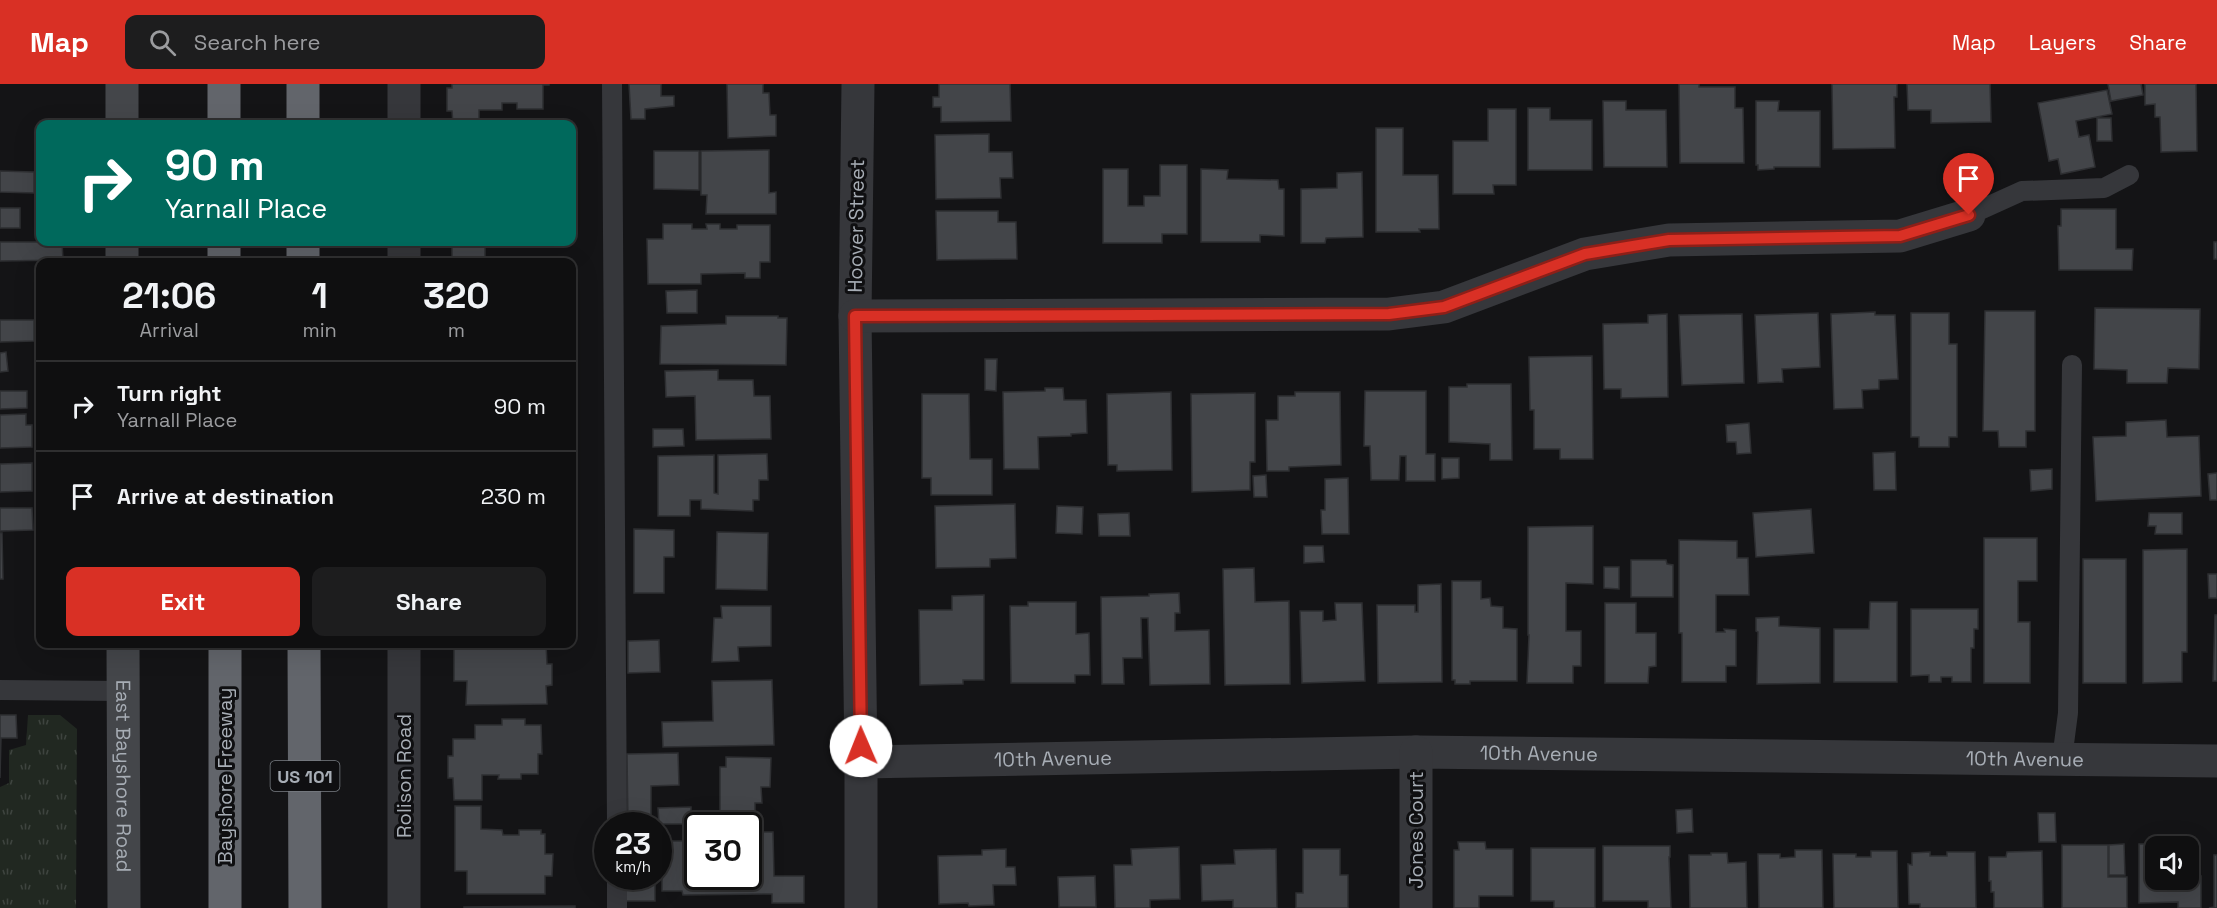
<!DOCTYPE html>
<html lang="en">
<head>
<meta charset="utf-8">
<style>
  :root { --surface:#0f0f10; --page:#1d1d1e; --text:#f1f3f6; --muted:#9b9c9f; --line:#2f2f30; --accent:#d93025 }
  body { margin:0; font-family:"Space Grotesk",sans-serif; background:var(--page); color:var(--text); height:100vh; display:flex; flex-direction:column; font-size:22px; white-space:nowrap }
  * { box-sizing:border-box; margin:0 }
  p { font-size:20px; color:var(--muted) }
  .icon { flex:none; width:33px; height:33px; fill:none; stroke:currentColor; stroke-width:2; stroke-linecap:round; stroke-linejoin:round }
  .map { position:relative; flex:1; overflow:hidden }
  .details { position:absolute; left:36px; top:174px; width:540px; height:390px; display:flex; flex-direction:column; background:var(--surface); border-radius:12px; box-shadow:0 6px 24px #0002,0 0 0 2px var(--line) }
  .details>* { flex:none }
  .guide { position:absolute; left:36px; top:36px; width:540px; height:126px; border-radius:12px; box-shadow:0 6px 24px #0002,0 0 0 2px var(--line); background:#00695c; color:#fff; overflow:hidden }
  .controls { position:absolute; left:2145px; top:752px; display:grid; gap:12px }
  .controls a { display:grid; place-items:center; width:54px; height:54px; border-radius:12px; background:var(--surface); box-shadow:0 6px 24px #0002,0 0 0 2px var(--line); font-size:30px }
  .speed { position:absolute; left:594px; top:728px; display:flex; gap:12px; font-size:30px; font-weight:700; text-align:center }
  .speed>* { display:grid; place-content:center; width:78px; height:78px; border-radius:50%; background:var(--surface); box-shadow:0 6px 24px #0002,0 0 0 2px var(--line); line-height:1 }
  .speed small { font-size:15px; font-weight:400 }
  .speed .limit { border:3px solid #111; border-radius:9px; background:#fff; color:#111 }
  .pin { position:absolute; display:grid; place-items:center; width:51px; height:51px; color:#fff; margin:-62px -26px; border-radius:50% 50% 50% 0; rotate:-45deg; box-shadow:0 0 6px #0007 }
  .pin .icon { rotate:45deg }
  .me { position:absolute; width:66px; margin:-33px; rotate:359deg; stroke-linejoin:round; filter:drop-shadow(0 0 4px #0008) }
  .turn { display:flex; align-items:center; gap:21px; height:126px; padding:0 30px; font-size:27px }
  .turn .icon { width:78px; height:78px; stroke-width:2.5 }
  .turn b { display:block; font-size:42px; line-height:51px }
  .eta { display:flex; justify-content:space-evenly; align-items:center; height:102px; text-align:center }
  .eta b { font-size:36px; font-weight:800; line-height:42px }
  .cta { display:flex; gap:12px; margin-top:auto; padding:12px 30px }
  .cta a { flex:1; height:69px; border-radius:12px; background:var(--accent); color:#fff; font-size:24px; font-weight:800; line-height:69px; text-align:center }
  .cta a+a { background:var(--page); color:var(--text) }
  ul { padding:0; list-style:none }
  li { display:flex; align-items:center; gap:18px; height:90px; padding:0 30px; border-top:2px solid var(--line) }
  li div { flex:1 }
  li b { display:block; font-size:22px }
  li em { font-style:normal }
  header { display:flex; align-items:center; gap:36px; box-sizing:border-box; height:84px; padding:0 30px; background:var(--accent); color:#fff }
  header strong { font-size:28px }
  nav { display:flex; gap:33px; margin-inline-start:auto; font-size:21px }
  .search { width:420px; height:54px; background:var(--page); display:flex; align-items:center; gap:15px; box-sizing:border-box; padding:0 21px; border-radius:12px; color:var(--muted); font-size:22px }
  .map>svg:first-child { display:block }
  .grass { fill:url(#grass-tufts) }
  .building { fill:#434549; stroke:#2e2f32; stroke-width:1.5 }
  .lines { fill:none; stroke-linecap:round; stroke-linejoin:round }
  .lane { stroke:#36373b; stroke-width:20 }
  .street { stroke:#36373b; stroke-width:33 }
  .secondary { stroke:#44464a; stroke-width:33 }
  .highway { stroke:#62656b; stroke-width:33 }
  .route-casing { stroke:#8d1f18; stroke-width:15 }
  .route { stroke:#d93025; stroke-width:10 }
  .labels { text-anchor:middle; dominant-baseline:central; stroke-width:6; stroke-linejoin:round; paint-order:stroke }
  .shield { fill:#0f0f11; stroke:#797e84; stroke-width:1.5 }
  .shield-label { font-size:18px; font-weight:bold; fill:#a7adb5 }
  .street-label { font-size:20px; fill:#a7adb5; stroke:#0f0f11 }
</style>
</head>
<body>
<header>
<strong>Map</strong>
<div class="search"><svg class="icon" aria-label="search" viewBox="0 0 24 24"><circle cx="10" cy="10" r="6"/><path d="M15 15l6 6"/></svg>Search here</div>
<nav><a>Map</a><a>Layers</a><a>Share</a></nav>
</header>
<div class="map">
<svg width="2217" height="824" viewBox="0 0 2217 824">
  <defs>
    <pattern id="grass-tufts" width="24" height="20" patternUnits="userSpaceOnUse" patternTransform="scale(1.5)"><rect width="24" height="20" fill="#212821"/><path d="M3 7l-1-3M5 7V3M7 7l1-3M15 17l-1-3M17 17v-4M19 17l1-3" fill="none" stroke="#3e443f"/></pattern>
  </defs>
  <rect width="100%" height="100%" fill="#141416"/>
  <path class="grass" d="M28,631H60L77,645L76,824H0V703L9,699V666L26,661Z"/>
  <path class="building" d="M452,0H549V1H543V25H517V19H502V26H479V40H453L452,27H447V4H452Z
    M629,0H661V12H674V22L645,25V35H631Z
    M727,0H763V9H769L770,31H776V52L728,54Z
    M939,0H1010L1011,37L941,38V23H933V13H939Z
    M1679,0H1699V3H1735V24H1743L1744,79H1680Z
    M1832,0H1897V13H1894L1895,64L1833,65Z
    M1907,0H1990L1991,38L1931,39V26H1908Z
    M2108,0H2141L2143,11L2111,17Z
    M2145,0H2196L2197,67L2161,68L2160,33H2155V20L2145,21Z
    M2107,6L2112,30L2076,37L2079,53L2089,51L2095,83L2061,90L2058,75L2049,77L2038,19Z
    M1603,17H1626V26H1666L1667,83H1604Z
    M1756,17H1779L1778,27H1820V83H1774V85L1758,86V81H1756Z
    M1528,24H1550V36H1592V86H1528Z
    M1488,25H1516V101H1493L1494,110H1453V57H1488Z
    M2097,34H2111L2112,57H2097Z
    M1376,44H1403V91H1438L1439,145H1419L1420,148H1376Z
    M989,50V68H1012L1013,94H1000L1001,114L936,115L935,51Z
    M769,66V109L776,108V130H706L707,111H701V67Z
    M654,67H699V106L654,105Z
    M1160,81H1187V150H1162V159H1103V85H1128V122H1144V112H1160Z
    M1201,85L1228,86L1227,95L1278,96L1279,105H1284V152L1260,151V158H1201Z
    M0,87L34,88V109L0,108Z
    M1362,88L1363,153L1326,154L1325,159H1301V105L1337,104V89Z
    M0,124H20V144H0Z
    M2061,125H2116V165H2133L2132,186H2059L2058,142H2061Z
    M936,127H998V138H1016L1017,175L937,176Z
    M663,140H692V145H707L706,140H720V145H737V141H770V178H760V194H745V189L701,190V200H648L647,155H663Z
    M0,158H62L63,176L0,177Z
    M2214,158H2217V175H2214Z
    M452,161H485V178H452Z
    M697,206V229H667L666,207Z
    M2095,224L2200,225L2199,285L2168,284L2167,299H2127V286L2094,285Z
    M1985,227H2035V347H2026V363H1999L1998,347H1983Z
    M1875,228V231H1895L1898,295L1879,296V305L1862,306L1863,324L1834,325L1831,230Z
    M1818,229L1820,283L1782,285L1783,298L1758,299L1755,231Z
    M1911,229H1949V260H1957V353H1949V363H1919V353H1911Z
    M1667,230L1668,313L1621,314V305H1604L1603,240L1648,239V231Z
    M1742,230L1744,299L1682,301L1679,231Z
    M726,232H778V234H787L786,281L660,280L661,242L726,240Z
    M0,236H34V257L0,258Z
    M6,268L8,287L0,288V269Z
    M1592,272L1593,375H1560V365H1534V326H1530L1529,273Z
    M985,275H997L996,307L985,306Z
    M718,286V296H753L754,312H770L771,355L696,356L695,312L666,313L665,287Z
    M1467,300H1511L1512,376H1490V360L1449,358V303H1467Z
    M1045,304H1063L1064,316H1086L1087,349L1071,350V352L1038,353L1039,385H1004L1003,308L1045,307Z
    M0,307H27V324L0,325Z
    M1365,307H1426V370H1435V397H1406V372H1400L1399,396H1371L1370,362H1364Z
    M1171,308L1172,386L1117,387V381H1108L1107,310Z
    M1295,308H1340L1341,381L1289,383V387H1267L1266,336H1278V312H1295Z
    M1255,309V378H1250V406L1192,408L1191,310Z
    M922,310H969L970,375H992V411H931V394H922Z
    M26,330V341H32V363L0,364V331Z
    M2166,336L2167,353L2199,352L2201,412L2096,417L2093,353L2126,352V338Z
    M1749,339L1751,369L1737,370L1736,358H1727L1726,341Z
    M653,345H683L684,362L653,363Z
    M1895,368L1896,406H1874L1873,369Z
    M767,370L768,396H759V416H753V427L701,425V416H690V432H658V372L714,371V409L718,410V371Z
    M1442,374H1459V394L1442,395Z
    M32,379V407L0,408V380Z
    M2052,385V405L2031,407L2030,386Z
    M2217,389V416H2210L2208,390Z
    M1266,391L1267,413H1254L1253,392Z
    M1348,394L1349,450H1322L1321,426H1325V395Z
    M1015,420L1016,474L990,475V483L936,484L935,422Z
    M1057,422L1083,423L1082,450L1056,449Z
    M0,424H32L33,446L0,447Z
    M1811,425L1814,469L1756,473L1753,429Z
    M1129,429L1130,452H1099L1098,430Z
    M2149,429H2182V450H2155L2156,442H2148Z
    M1593,442V500L1566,499V547H1581V582H1573V599H1527L1529,551H1528V443Z
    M634,445L674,446V473H664V509H634Z
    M717,448L768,449L767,506L716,505Z
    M0,449H2L3,495H0Z
    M1984,454H2037V497H2018V538H2030V599H1984Z
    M1679,456L1737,457V474H1748L1749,511H1716V548H1725L1724,545L1736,546V582H1726V598H1682V549H1679Z
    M1304,462H1323L1324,478L1304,479Z
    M2187,465V568H2182V598L2143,599V466Z
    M2083,475H2126V599H2083Z
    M1631,476H1666L1667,480L1673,481V513H1631Z
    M1604,483H1619V505L1604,504Z
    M1254,484L1255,518L1289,517L1290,600L1225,601L1223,485Z
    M2208,490H2217V514H2209Z
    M1452,497H1481V515L1490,514L1491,522L1503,523V544L1517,545V597H1470V600H1455V596H1452Z
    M1441,500L1442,598L1378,599L1377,521H1415V528H1418V501Z
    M1179,509L1180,529H1175V547L1209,546L1210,600L1150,601L1148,534H1141L1142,574H1123L1124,600H1102L1101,513L1149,512V510Z
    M984,511V596H963V600L920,601L919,526H952V512Z
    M1028,518H1076V550L1089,549L1090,591H1075V599H1011L1010,522H1028Z
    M1870,518H1897V598H1834V545H1869Z
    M1335,519H1362L1365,597L1302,599L1300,527H1323V537L1336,536Z
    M1605,519H1636V549H1656V582L1649,583L1648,599H1605Z
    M721,522H771V562L738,563L739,577L712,578L714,534H722Z
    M1911,525H1978V545H1974V564H1971V598H1952V593H1941V598H1929V591L1911,592Z
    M2215,531H2217V597H2213Z
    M1779,533V542L1820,544V599L1757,600L1758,548L1756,547V534Z
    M659,556L660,588L628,589V557Z
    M454,560H503V561L546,560L547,580H552V601L546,602L547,620L466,621L467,597H454Z
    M772,596L774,661L663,663L662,638L713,637L712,597Z
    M0,631H16L17,654H1L0,694Z
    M502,635H525V641H541L542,670H538V690H521V695H498L499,691H482V716H454L453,694H448V672H453V655H475V641H502Z
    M678,669L679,701L651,702V741H628L627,670Z
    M726,673L771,674L770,703H761L762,719H755V734H720V683H726Z
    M455,722H481V745L502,746L503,751H519V746H541V750H545V770H553L552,792H545V810H467V787H455Z
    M691,723V740H659L658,724Z
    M1692,725L1693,748L1677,749L1676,726Z
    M2038,729H2055L2056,758H2039Z
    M748,748H773L774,792H804V819H772V810L683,811L682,807H662V757H684L683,749H698V792H748Z
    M1458,758H1485L1486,765H1513V812H1479V824H1454V766H1459Z
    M2124,760L2125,791H2109V761Z
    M2139,760H2184V762H2156V795H2188V792H2201V824H2178V818L2139,819Z
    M2062,761H2108V793H2127V824H2062Z
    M1603,762H1670V773H1669L1671,824H1648V817H1603Z
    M1179,763L1180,815L1150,816V824H1115L1114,781H1132L1131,765Z
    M1531,764H1595V824H1554V817H1531Z
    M1006,765V783H1015L1016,801H993L994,821L969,822L968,819L939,820L938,772L982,771V766Z
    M1276,765L1277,824H1233V816L1202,817L1201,781L1235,780L1234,766Z
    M1303,765H1340V791H1348V824H1296V809H1303Z
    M1795,766H1822L1823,824H1759L1758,770H1780V774L1795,773Z
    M1871,767H1897L1898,824H1834L1833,770H1856V773H1871Z
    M2042,767L2043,824H1994V808H1991V797H1989V773H2006L2007,768Z
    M1930,768V772H1947V768H1975L1976,824H1920V820H1909L1908,780L1912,781V769Z
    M1711,769H1727L1728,779L1746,778L1747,824H1690L1689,771H1711Z
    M2214,771H2217V824H2209L2214,823Z
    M626,792H655V817H626Z
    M1095,792L1096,823H1059L1058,793Z
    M575,822V824H464V823Z"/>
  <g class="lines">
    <path class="lane" d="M612,0L617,741
      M1969,131L2022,107L2104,104L2129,91
      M0,606L123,607
      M2062,675L2068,629L2072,281
      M617,792V824"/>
    <g class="street">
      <path d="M404,0V40"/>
      <path d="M858,0L855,232L861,678V824"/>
      <path d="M404,158V178"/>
      <path d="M855,232L1389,230L1444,223L1585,170L1669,156L1900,152L1969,131"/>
      <path d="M404,560V824"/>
      <path id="s1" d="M861,678L1416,668L2217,677"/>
      <path d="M1416,824V668"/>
    </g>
    <g class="secondary">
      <path d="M122,0V40"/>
      <path d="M122,158V178"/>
      <path id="s2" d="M123,560L124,824"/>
    </g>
    <path class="highway" d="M224,0V40
      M303,0V40
      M224,158V178
      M303,158V178
      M225,560V824
      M304,560L305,824"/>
  </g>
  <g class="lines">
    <g class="route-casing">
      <path id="route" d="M861,662L855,232L1389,230L1444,223L1585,170L1669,156L1900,152L1969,131"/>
    </g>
    <use href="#route" class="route"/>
  </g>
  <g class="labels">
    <rect class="shield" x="270.5" y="677" width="69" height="30" rx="4.5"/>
    <g class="shield-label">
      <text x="305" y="692">US 101</text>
    </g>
    <g class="street-label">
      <text transform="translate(856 142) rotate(-89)">Hoover Street</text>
      <text stroke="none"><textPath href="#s1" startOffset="678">10th Avenue</textPath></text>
      <text stroke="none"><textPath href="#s1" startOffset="192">10th Avenue</textPath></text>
      <text stroke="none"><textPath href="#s1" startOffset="1164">10th Avenue</textPath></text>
      <text stroke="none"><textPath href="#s2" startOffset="132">East Bayshore Road</textPath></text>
      <text transform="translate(225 692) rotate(-90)">Bayshore Freeway</text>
      <text transform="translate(404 692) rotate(-90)">Rolison Road</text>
      <text transform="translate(1416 746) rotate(-90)">Jones Court</text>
    </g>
  </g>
</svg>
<div class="controls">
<a><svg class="icon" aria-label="sound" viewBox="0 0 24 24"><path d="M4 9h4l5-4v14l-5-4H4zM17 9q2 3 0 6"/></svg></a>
</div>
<div class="speed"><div>23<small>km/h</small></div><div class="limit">30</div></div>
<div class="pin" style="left:1969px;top:131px;background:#d93025"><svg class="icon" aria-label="arrive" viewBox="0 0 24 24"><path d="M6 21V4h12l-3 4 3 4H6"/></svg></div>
<svg class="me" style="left:861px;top:662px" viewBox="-20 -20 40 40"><circle r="19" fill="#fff"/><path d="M0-13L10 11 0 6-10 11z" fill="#d93025"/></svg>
<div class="guide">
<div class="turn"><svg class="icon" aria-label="right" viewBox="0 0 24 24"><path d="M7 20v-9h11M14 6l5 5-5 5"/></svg><div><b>90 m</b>Yarnall Place</div></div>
</div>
<section class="details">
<div class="eta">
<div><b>21:06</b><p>Arrival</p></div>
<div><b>1</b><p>min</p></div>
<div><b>320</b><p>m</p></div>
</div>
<ul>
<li><svg class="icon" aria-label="right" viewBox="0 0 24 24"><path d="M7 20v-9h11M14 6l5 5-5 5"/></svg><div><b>Turn right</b><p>Yarnall Place</p></div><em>90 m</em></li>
<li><svg class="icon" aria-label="arrive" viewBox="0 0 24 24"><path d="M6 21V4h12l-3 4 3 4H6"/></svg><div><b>Arrive at destination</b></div><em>230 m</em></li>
</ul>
<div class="cta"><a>Exit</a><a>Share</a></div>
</section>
</div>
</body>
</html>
